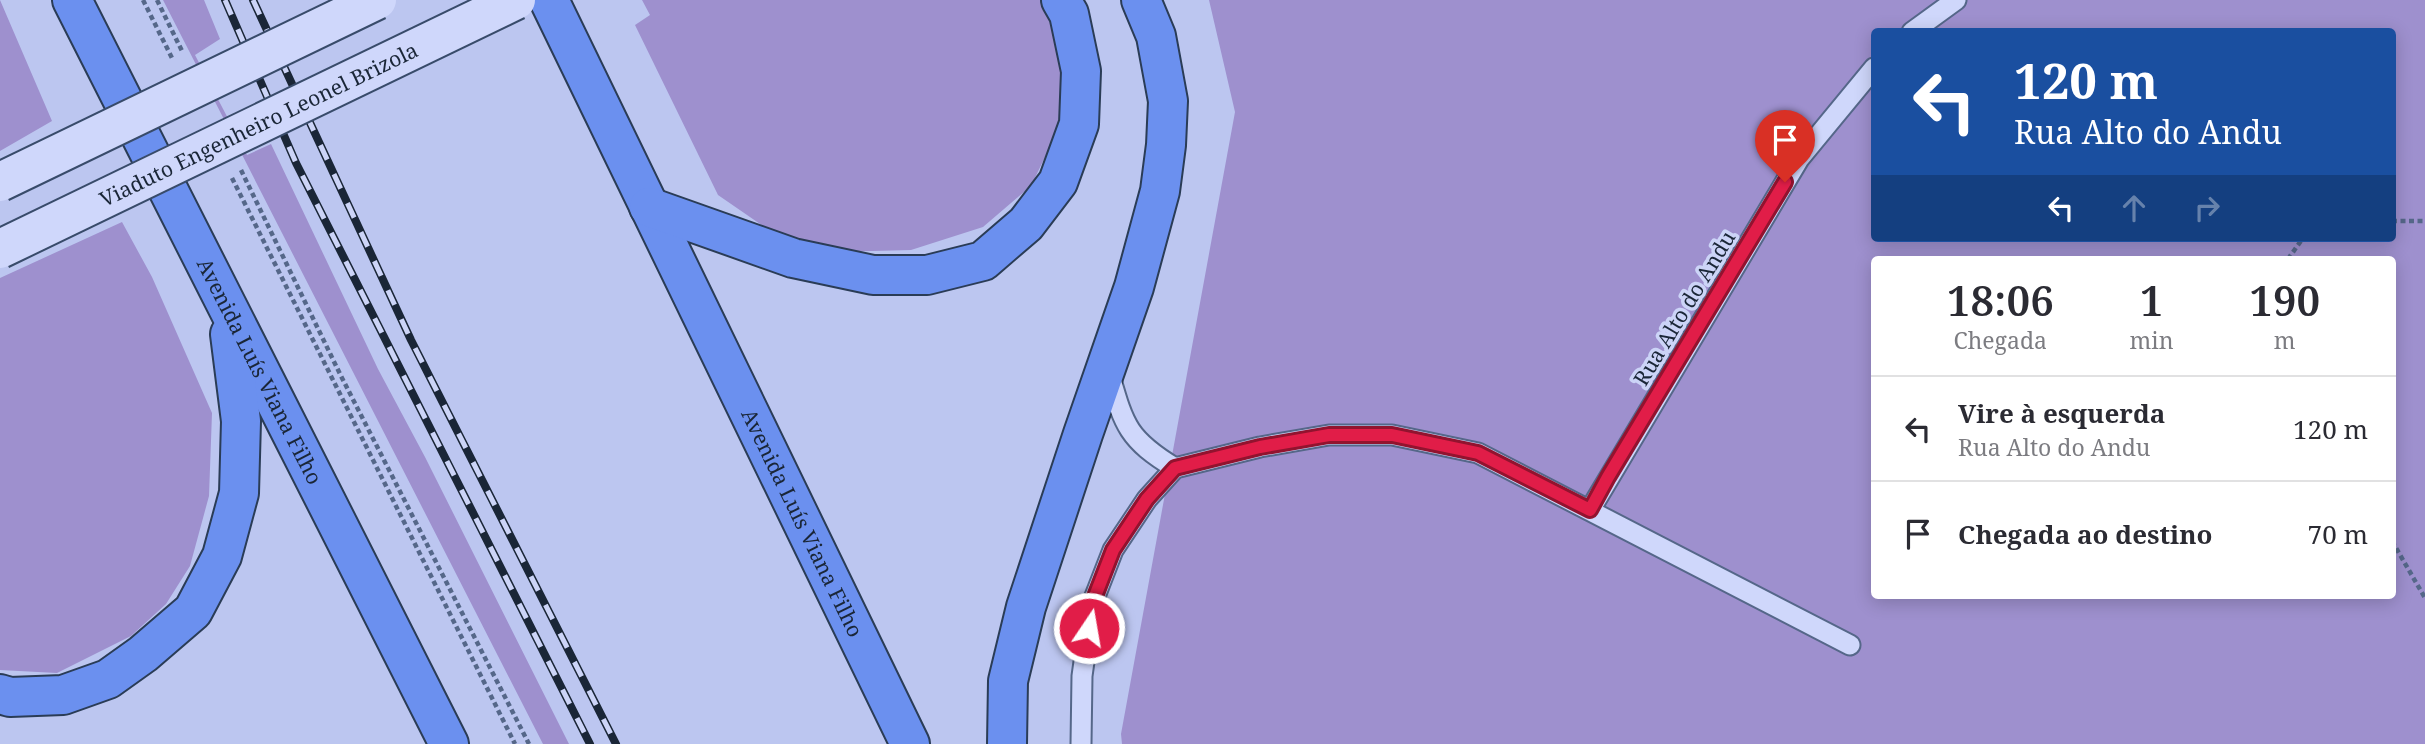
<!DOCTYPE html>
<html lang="pt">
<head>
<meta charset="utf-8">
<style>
  :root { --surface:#fff; --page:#f7f7f7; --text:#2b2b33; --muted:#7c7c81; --line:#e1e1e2 }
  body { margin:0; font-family:"Noto Serif",serif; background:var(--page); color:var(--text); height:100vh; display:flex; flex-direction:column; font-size:26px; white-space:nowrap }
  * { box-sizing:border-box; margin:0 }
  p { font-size:23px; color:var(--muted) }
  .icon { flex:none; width:38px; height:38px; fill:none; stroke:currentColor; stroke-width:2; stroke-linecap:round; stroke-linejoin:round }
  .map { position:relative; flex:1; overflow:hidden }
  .panel { position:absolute; left:1871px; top:256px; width:525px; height:343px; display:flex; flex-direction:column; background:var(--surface); border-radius:7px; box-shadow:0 4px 18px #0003 }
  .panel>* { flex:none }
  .banner { position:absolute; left:1871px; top:28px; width:525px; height:214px; border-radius:7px; box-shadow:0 4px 18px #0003; background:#1a4fa0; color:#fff; overflow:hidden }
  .pin { position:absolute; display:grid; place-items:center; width:60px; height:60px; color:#fff; margin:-72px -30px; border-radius:50% 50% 50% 0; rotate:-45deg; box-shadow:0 0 7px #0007 }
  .pin .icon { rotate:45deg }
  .me { position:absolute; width:77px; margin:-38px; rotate:12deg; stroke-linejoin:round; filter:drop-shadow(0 0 5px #0008) }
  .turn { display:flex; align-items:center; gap:24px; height:147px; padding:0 28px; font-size:32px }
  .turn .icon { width:91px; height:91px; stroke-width:2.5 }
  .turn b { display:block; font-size:49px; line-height:60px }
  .lanes { display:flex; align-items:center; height:66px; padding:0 28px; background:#0003; justify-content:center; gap:35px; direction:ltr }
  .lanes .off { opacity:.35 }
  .eta { display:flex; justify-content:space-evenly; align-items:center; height:119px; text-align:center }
  .eta b { font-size:42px; font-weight:600; line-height:49px }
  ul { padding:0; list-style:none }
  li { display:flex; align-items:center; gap:21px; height:105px; padding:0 28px; border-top:2px solid var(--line) }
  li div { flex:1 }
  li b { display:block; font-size:26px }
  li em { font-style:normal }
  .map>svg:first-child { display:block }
  .green { fill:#9e90ce; fill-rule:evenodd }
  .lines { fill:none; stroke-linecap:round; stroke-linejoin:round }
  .service-casing { stroke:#556789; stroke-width:23 }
  .trunk-casing { stroke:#2a3c56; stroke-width:42 }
  .path { stroke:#556789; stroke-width:4.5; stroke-dasharray:5 3.5; stroke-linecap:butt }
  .service { stroke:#cfd7fb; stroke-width:19 }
  .trunk { stroke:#6b90ef; stroke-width:38 }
  .rail-casing { stroke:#1a2637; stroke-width:8 }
  .rail { stroke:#ccd4f7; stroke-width:5; stroke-dasharray:16; stroke-linecap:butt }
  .secondary-bridge-casing { stroke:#384b6a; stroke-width:42; stroke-linecap:butt }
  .secondary-bridge { stroke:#cfd7fb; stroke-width:38 }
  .route-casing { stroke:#92132f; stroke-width:18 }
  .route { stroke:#e11d48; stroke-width:12 }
  .labels { text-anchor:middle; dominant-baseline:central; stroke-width:7; stroke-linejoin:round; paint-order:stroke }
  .street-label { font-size:21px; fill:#1a2637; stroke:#ccd4f7 }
</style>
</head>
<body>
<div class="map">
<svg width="2425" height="744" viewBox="0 0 2425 744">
  <rect width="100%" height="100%" fill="#bcc6f0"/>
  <path class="green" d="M0,0L52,121L0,151Z
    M163,0H204L220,39L195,55L247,155L271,144L378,369L425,457L569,744H543Z
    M642,0H1043L1066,55L1060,126L1031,186L983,227L911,250L833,252L763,226L718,195L635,25L650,15Z
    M1209,0H2425V744H1122L1121,734L1235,112ZM1874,32H2392V238H1874ZM1874,259H2392V595H1874Z
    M122,222L152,277L212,413L209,496L190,566L166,604L131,636L57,673L0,670V278Z"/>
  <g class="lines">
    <g class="service-casing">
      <path id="service" d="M1912,32L1956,0
        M1109,373C1124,425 1127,439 1175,468
        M1590,510L1799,159L1874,68
        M1081,744L1082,676L1092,604L1113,550L1147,499L1175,468L1260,447L1329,435H1392L1478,453L1850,645"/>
    </g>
    <g class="trunk-casing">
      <g id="trunk">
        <path id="s1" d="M72,0L449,744"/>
        <path id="s2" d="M549,0L910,744"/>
        <path d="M649,207L793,258L873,275H927L983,261L1026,224L1058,182L1079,124L1081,71L1069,14L1061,0"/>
        <path d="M0,694L10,697L63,695L108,679L143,654L193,611L222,556L239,493L241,421L230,334"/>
        <path d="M1007,744L1008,681L1026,607L1083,434L1134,287L1160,191L1166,145L1168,101L1156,36L1141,0"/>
      </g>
    </g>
    <path class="path" d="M143,0L172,58
      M157,0L183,53
      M241,170L340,374L529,744
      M232,178L515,744
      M2392,221H2425
      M2288,259L2303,238
      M2392,541L2425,598"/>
    <use href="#service" class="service"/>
    <use href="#trunk" class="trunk"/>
    <g class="rail-casing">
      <path id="rail" d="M225,0L296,163L590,744
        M253,0L411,340L616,744"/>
    </g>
    <use href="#rail" class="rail"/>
    <g class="secondary-bridge-casing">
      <g id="secondary-bridge">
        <path d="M0,182L377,0"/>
        <path id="s3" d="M0,249L516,0"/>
      </g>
    </g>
    <use href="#secondary-bridge" class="secondary-bridge"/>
  </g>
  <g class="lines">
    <g class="route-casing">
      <path id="route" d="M1089,628L1092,604L1113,550L1147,499L1175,468L1260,447L1329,435H1392L1478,453L1590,510L1608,477L1785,182"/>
    </g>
    <use href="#route" class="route"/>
  </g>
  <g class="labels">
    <g class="street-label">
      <text stroke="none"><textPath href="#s3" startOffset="287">Viaduto Engenheiro Leonel Brizola</textPath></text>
      <text transform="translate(1684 308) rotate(-59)">Rua Alto do Andu</text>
      <text stroke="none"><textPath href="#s1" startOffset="416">Avenida Luís Viana Filho</textPath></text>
      <text stroke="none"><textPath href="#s2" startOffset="581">Avenida Luís Viana Filho</textPath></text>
    </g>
  </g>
</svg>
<div class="pin" style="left:1785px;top:182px;background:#d93025"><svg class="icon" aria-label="arrive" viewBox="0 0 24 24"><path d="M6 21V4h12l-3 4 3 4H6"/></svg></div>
<svg class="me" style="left:1089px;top:628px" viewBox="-20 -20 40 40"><circle r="17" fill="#e11d48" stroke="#fff" stroke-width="3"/><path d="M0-11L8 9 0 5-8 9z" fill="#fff"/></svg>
<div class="banner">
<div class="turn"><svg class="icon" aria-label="left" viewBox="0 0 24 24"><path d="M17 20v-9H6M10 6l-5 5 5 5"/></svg><div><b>120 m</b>Rua Alto do Andu</div></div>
<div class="lanes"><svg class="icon" aria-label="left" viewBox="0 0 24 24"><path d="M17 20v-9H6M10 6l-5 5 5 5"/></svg><svg class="icon off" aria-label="ahead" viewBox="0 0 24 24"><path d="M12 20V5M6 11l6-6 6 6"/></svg><svg class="icon off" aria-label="right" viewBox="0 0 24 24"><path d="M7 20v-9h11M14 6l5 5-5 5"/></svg></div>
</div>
<section class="panel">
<div class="eta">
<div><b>18:06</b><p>Chegada</p></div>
<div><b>1</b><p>min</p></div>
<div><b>190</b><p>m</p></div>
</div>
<ul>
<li><svg class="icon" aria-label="left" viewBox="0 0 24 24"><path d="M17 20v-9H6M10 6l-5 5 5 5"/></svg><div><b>Vire à esquerda</b><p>Rua Alto do Andu</p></div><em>120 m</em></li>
<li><svg class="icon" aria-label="arrive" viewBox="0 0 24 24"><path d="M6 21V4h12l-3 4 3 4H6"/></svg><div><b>Chegada ao destino</b></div><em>70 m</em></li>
</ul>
</section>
</div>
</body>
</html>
